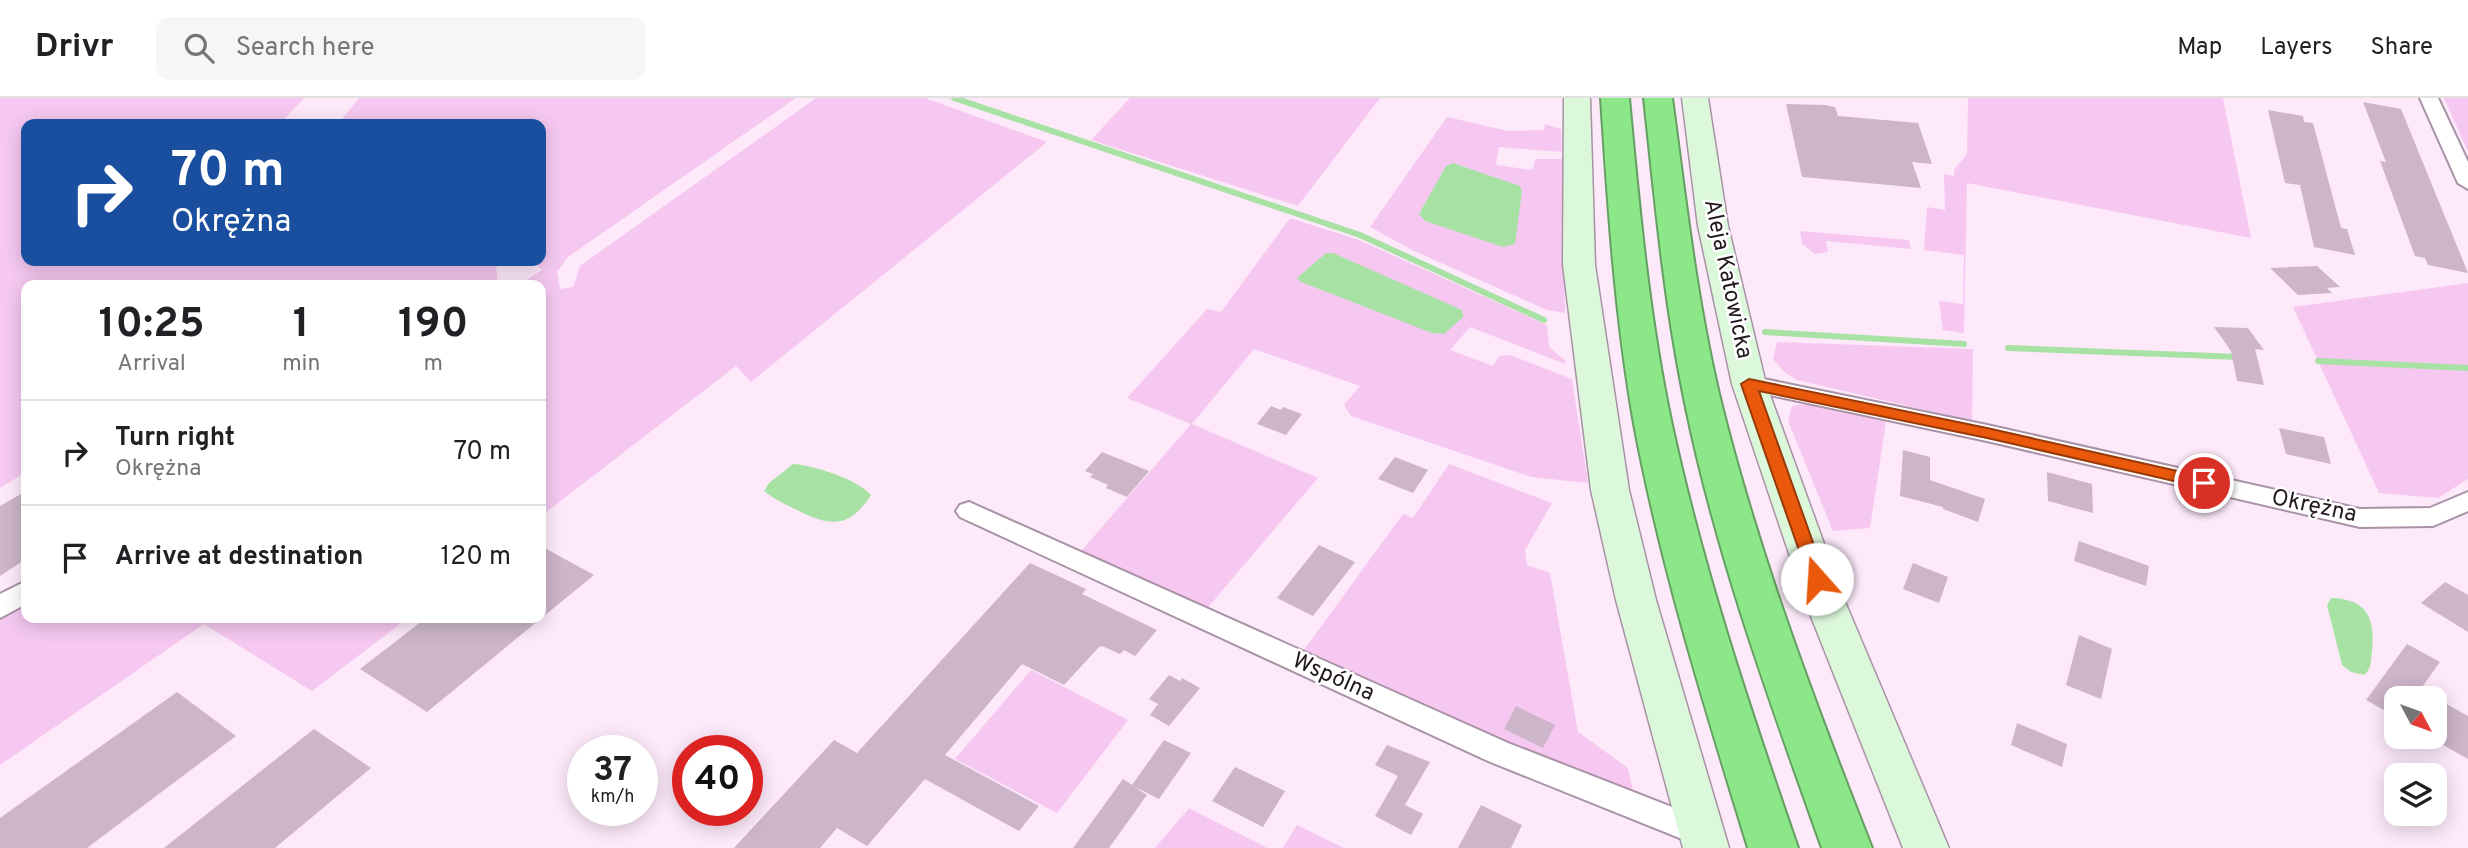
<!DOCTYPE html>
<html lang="en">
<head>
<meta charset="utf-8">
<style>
  :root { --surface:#fff; --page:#f6f6f6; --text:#202124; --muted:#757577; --line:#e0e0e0 }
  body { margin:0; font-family:Overpass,sans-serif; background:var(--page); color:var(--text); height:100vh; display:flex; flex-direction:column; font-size:26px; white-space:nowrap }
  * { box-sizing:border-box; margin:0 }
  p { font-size:23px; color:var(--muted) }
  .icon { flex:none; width:38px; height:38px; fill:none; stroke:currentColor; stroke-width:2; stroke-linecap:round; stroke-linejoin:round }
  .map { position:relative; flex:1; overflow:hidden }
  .details { position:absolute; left:21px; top:182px; width:525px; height:343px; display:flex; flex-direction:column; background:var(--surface); border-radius:14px; box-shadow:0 4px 18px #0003 }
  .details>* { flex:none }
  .banner { position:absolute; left:21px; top:21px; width:525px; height:147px; border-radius:14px; box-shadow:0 4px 18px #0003; background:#1a4fa0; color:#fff; overflow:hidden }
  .needle { width:46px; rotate:131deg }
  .tools { position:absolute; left:2384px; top:588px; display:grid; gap:14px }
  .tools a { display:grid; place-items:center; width:63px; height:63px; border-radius:14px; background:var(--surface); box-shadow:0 4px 18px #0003; font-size:35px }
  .speed { position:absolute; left:567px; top:637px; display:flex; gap:14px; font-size:35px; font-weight:700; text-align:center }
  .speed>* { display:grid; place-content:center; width:91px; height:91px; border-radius:50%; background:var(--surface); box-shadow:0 4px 18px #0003; line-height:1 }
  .speed small { font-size:18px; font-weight:400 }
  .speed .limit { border:10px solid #d22; background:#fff; color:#111 }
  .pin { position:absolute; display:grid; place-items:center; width:60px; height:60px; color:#fff; margin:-30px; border:4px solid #fff; border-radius:50%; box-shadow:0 2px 7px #0007 }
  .me { position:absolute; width:77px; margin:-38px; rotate:341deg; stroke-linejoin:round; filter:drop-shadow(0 0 5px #0008) }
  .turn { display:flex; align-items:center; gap:24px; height:147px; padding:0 35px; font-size:32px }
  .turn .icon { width:91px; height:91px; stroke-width:2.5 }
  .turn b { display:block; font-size:49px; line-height:60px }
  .eta { display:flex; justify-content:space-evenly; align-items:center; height:119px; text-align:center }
  .eta b { font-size:42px; font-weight:700; line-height:49px }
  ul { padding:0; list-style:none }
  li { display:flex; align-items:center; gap:21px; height:105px; padding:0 35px; border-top:2px solid var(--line) }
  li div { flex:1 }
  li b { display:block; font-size:26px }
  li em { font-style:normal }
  header { display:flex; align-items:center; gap:42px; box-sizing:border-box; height:98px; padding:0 35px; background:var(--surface); border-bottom:2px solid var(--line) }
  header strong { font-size:33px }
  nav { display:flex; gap:38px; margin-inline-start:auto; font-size:24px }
  .search { width:490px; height:63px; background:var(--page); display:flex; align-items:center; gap:18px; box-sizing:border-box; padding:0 24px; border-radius:14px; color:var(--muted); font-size:26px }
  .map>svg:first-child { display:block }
  .green { fill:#f6c8f1 }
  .water { fill:#a8e1a4 }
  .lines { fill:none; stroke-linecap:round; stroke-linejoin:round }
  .stream { stroke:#a8e1a4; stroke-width:6 }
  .building { fill:#cdb5ca }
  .street-casing { stroke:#a992a6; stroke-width:4 }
  .secondary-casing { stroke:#a992a6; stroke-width:3 }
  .highway-casing { stroke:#669f63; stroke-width:4 }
  .street { fill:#fff; fill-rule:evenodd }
  .secondary { fill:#dcf8db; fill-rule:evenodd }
  .highway { fill:#8be787; fill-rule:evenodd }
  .route { fill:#ea580c; stroke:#983908; stroke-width:2 }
  .labels { text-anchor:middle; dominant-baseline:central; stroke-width:5; stroke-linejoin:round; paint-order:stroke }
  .street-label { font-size:23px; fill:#211820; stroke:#fff }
</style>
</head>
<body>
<header>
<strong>Drivr</strong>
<div class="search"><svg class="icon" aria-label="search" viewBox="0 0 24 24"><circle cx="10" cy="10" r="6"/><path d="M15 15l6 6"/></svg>Search here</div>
<nav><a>Map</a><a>Layers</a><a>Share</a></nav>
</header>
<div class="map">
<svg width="2468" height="750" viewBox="0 0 2468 750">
  <rect width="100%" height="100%" fill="#fde9fa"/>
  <path class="green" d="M0,0H304L280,26H26V163H491L496,168L498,185L494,187H26V374L0,390Z
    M359,0H796L568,159L557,174L560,191L573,189L580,168L816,0H925L1047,44L751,284L736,268L541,418V187H519L542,172L532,163H541V26H338Z
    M1130,0H1380L1298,108L1091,42Z
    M1968,0H2223L2251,140L1967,85L1964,235L1943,232L1939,203L1963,206L1964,157L1924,152L1927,109L1945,112L1944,76L1954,78V72L1967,56Z
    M2444,0H2468V54Z
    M1447,19L1508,33L1544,32L1545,26L1561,31L1562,54L1499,49L1496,67L1532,72L1536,61H1562L1565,215L1547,212L1412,152L1370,129Z
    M1290,120L1359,142L1547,227L1549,249L1566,263L1565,266L1470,229L1450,252L1493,268L1499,258L1510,257L1572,281L1588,385L1531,379L1351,318L1344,307L1360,288L1254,251L1192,326L1318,380L1204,514L1077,458L1191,326L1127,300L1207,211L1221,214Z
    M1800,133L1909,142L1911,151L1826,143L1828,154L1815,156L1802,146Z
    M2468,185V381L2438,400L2379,395L2293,209Z
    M1777,244L1973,251L1972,323L1797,282L1784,274L1773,261Z
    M1807,306L1886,324L1870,430L1833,433L1788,323L1792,308Z
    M1449,366L1552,405L1525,452L1527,467L1550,475L1578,634L1628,670L1634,697L1568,676L1301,556L1403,416L1413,420Z
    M26,502V520H408L312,593L204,526L0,667V519Z
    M1031,572L1128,622L1057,715L955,661Z
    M1189,710L1267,750H1155Z
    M1297,727L1344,750H1283Z"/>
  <path class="water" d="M1453,65L1520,88L1522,93L1515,146L1503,149L1425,123L1419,116L1446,68Z
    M1326,155H1333L1462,212L1463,219L1444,236L1432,235L1301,184L1297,180Z
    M793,366C813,367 859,382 871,397C850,430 831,429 799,413C787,407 775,402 764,393L769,385Z
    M2331,500C2368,501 2375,521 2372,552C2371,561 2372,571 2364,577L2351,574L2342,567L2327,507Z"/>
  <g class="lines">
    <path class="stream" d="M954,0L1360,137L1544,222
      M1765,234L1964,246
      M2008,250L2239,259
      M2318,263L2468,270"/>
  </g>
  <path class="building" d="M2363,4L2401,11L2468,175L2428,167L2425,160L2415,158L2380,63L2386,64Z
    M1786,6L1824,7L1835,9L1838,18L1918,25L1932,66L1912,64L1921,90L1802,79Z
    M2268,12L2303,18L2304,24L2313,25L2341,130L2347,131L2355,157L2314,149L2300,87L2285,85Z
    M2317,168L2340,189L2327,190L2332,195L2298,197L2270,170Z
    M2214,229L2248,230L2264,252L2255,251L2264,287L2237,283L2231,253Z
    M1271,308L1281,312L1283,309L1302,316L1286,337L1257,326Z
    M2279,330L2324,339L2331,366L2286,356Z
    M1903,352L1930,359V382L1985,401L1978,424L1943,411V409L1900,398Z
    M1102,354L1149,373L1127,399L1106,390L1108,387L1090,379L1093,376L1085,373Z
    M1395,359L1428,372L1413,395L1378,381Z
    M2047,374L2092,386L2093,415L2048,403Z
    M26,393V461L0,478V408Z
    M2079,443L2149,468L2146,488L2074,463Z
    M1319,447L1355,464L1313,518L1277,500Z
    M541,448L594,477L427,614L360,571L426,520H541Z
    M1030,465L1086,491L1082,496L1157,532L1135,558L1124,552L1120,556L1102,548L1099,549L1064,587L1022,566L945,657L1039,708L1019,733L925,681L867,748L837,730L820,750H734L834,642L857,655Z
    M1913,465L1948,479L1939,505L1903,491Z
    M2445,484L2468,497V534L2421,505Z
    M2079,537L2112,551L2101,601L2066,587Z
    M2407,546L2440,564L2414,600H2396V619L2366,602Z
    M1169,577L1180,583L1182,580L1200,590L1169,628L1150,617L1158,606L1149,601Z
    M177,594L236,638L87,750H0V720Z
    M2434,599L2468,618V661L2434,642Z
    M1516,608L1555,627L1543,650L1504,631Z
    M2017,625L2067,646L2062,669L2011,647Z
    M314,631L371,670L275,750H164Z
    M1164,642L1191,655L1159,701L1133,688L1147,697L1109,750H1073L1123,681L1132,687Z
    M1387,647L1430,664L1405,707L1423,716L1411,737L1375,718L1398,678L1375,667Z
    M1235,669L1285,693L1263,729L1212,703Z
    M1481,707L1522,727L1511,750H1458Z"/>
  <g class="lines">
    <g class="street-casing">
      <path id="street" d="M2420,0H2438L2468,64V91L2458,85Z
        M1749,278L1987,327L2360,411L2430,410L2468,394V413L2433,428L2360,429L1987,343L1741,291L1738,286L1741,281Z
        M969,404L1508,645L1713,725L1717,735L1713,745L1702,749L1488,663L960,419L956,413L960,407Z
        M26,483V506L0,520V496Z"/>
    </g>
    <g class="secondary-casing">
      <path id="secondary" d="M1564,0H1590L1595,167L1629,392L1656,502L1729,750H1683L1616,502L1591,392L1563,167Z
        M1682,0H1708L1728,128L1766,286L1846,506L1949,750H1903L1806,506L1732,286L1698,128Z"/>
    </g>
    <g class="highway-casing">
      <path id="highway" d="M1601,0H1629C1639,109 1649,219 1672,327C1703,471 1750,611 1798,750H1748C1705,610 1661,470 1634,326C1615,218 1608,109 1601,0Z
        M1644,0H1672C1686,103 1697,207 1722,308C1760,460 1815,605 1872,750H1822C1770,604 1716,457 1685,305C1664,204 1655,102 1644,0Z"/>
    </g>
    <use href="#street" class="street"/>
    <use href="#secondary" class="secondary"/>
    <use href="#highway" class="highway"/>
  </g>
  <path class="route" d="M1749,281L1987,330L2204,379L2212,385L2204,390L1987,340L1759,293L1826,481L1823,486H1811L1809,481L1741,286Z"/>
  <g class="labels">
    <g class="street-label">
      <text transform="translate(1727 181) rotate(78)">Aleja Katowicka</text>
      <text transform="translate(2314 409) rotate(12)">Okrężna</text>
      <text transform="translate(1333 580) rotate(24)">Wspólna</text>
    </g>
  </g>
</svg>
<div class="tools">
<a><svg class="needle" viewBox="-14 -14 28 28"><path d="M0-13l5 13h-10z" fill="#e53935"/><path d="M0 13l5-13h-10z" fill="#757577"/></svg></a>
<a><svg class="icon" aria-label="layers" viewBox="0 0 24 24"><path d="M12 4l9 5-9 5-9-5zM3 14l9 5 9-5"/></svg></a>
</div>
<div class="speed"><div>37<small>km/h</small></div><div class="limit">40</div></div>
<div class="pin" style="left:2204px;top:385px;background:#d93025"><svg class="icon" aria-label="arrive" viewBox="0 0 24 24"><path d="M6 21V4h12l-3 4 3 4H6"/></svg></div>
<svg class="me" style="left:1817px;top:481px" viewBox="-20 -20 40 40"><circle r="19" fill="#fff"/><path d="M0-13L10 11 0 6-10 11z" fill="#ea580c"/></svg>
<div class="banner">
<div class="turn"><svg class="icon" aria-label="right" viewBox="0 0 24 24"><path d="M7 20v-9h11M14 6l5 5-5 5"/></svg><div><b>70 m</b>Okrężna</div></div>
</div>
<section class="details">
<div class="eta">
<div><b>10:25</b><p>Arrival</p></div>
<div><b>1</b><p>min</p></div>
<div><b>190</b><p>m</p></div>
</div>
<ul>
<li><svg class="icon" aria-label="right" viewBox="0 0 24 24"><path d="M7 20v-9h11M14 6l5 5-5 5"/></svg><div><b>Turn right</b><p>Okrężna</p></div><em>70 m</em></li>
<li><svg class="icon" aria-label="arrive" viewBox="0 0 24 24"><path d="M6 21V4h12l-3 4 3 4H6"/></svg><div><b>Arrive at destination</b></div><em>120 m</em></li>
</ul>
</section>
</div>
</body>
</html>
